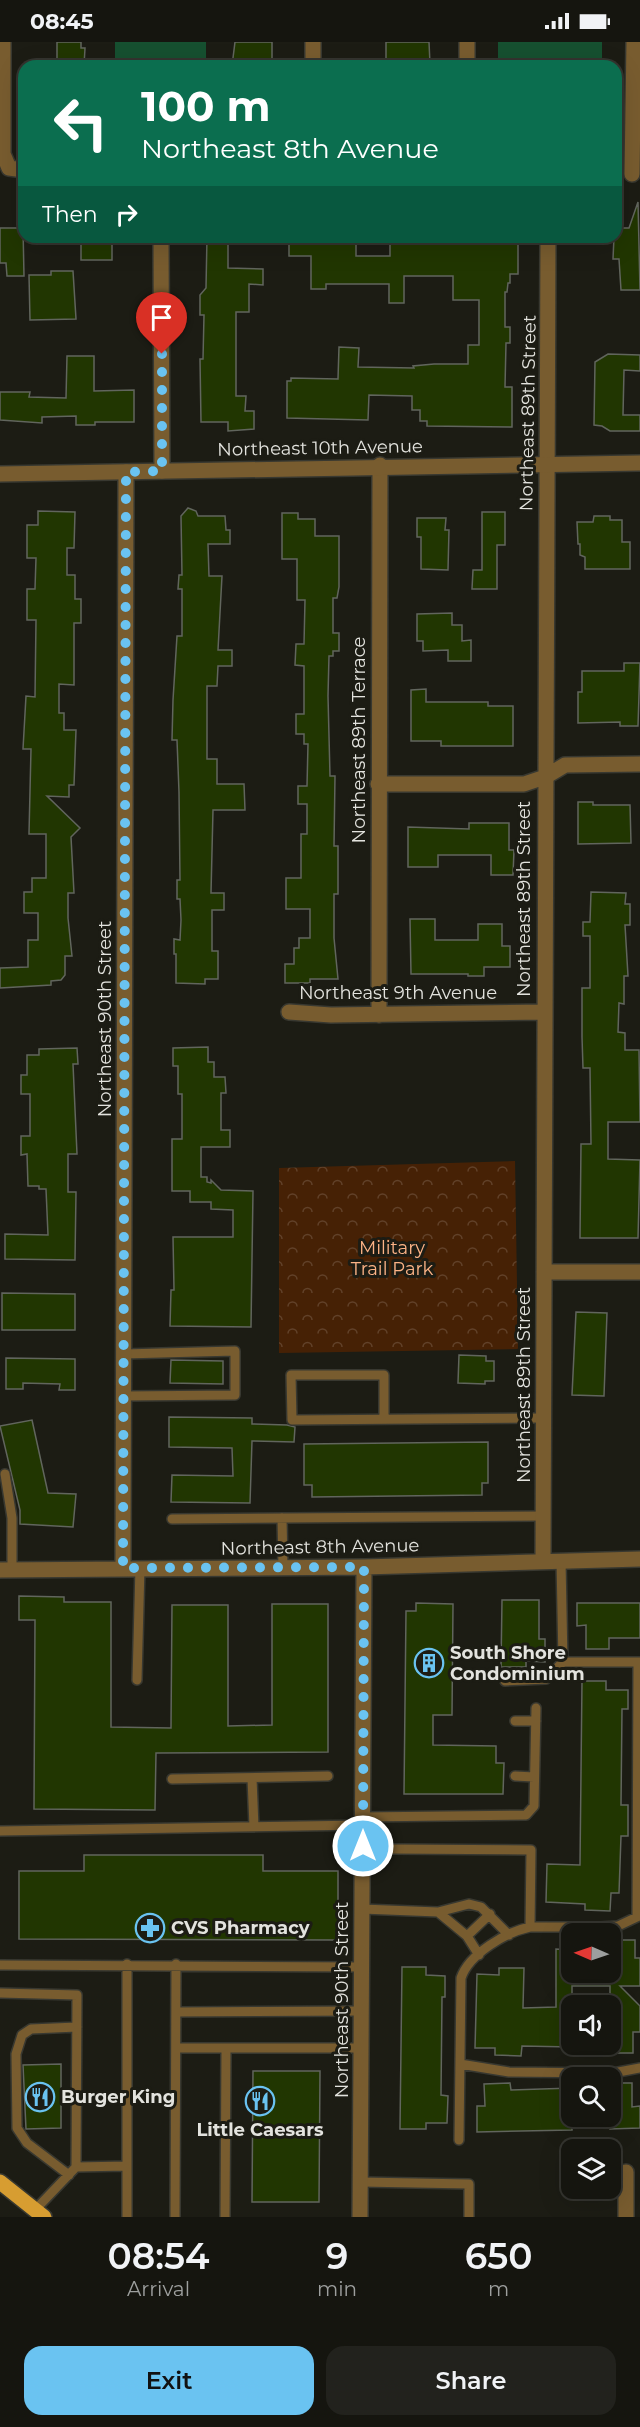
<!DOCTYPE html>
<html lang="en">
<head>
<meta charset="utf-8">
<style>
  :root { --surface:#15150f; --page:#22221d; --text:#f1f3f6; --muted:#9d9f9e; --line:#34342f; --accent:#6ac3f1 }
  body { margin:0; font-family:Montserrat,sans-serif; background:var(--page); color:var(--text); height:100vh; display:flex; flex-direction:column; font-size:22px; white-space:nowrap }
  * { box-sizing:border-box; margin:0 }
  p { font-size:20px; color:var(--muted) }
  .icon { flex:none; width:33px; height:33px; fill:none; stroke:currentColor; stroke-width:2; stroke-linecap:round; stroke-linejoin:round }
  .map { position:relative; height:2175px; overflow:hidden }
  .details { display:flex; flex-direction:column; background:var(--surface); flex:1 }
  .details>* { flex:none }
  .top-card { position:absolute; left:18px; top:18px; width:604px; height:183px; border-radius:18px; box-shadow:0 6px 24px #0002,0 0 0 2px var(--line); background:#0b6e4f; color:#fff; overflow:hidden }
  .needle { width:39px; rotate:272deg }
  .tools { position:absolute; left:561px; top:1881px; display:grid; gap:12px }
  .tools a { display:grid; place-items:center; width:60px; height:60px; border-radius:12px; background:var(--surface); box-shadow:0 6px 24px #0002,0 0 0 2px var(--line); font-size:30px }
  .pin { position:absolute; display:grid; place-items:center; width:51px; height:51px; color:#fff; margin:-62px -26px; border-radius:50% 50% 50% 0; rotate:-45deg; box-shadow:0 0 6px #0007 }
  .pin .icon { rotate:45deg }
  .me { position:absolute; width:66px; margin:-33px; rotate:0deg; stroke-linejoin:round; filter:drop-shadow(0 0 4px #0008) }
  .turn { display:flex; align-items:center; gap:21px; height:126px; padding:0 24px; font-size:27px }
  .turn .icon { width:78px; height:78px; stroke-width:2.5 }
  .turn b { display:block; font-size:42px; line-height:51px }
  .then { display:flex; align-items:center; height:57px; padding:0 24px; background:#0003; gap:12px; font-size:22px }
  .eta { display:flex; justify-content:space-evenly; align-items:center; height:102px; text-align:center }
  .eta b { font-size:36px; font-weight:600; line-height:42px }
  .cta { display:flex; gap:12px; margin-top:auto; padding:12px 24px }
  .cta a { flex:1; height:69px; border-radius:18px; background:var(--accent); color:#111; font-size:24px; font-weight:600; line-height:69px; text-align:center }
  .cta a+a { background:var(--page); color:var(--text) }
  .status { display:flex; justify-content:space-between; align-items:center; height:42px; padding:0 30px; background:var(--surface); direction:ltr }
  .status svg { height:16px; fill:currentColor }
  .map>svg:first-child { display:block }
  .park { fill:url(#park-crowns) }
  .water { fill:#165030 }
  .building { fill:#213601; stroke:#61655d; stroke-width:1.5 }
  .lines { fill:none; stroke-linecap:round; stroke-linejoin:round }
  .service-casing { stroke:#383830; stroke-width:12 }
  .minor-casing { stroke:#383830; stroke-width:18 }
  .tertiary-casing { stroke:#383830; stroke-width:18 }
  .primary-casing { stroke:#383830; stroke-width:18 }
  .service { stroke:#785c2f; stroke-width:9 }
  .minor { stroke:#785c2f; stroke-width:15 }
  .tertiary { stroke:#785c2f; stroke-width:15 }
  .primary { stroke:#d79d31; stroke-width:15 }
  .route { stroke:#6ac3f1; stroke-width:10; stroke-dasharray:0 18 }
  .labels { text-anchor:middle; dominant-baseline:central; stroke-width:6; stroke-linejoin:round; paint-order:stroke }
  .street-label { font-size:18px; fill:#e3e3de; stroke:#1c1c14 }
  .park-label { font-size:18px; fill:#fcb386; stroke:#1c1c14 }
  .poi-label { font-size:18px; font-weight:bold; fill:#e3e3de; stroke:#1c1c14; text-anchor:start }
</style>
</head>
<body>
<div class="status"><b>08:45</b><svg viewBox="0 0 49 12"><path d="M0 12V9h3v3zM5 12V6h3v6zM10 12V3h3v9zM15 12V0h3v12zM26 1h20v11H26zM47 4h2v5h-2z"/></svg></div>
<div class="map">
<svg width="640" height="2175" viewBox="0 0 640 2175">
  <defs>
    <pattern id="park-crowns" width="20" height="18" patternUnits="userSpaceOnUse" patternTransform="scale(1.5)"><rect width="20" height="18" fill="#462105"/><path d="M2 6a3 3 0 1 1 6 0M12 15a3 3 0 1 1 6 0" fill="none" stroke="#614129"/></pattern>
  </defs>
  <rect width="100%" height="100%" fill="#1c1c14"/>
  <path class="park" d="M515,1119L518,1307L279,1311V1126Z"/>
  <path class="water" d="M115,0H206V24H115Z
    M498,0H602V24H498Z"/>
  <path class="building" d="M57,0H81V6H85L84,24H57Z
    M235,0H272V22L232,24Z
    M386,0H429L430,22H386Z
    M638,160L640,248H621L619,217H613L614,195H616V186H629Z
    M0,186H23L24,234H7L6,221H0Z
    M81,195H112V218H81Z
    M207,195H228V226L263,227V243L249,242V270H236V354H246L245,369H254V387L228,389V380H201L200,317H203L204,273H200V253L206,246Z
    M289,195H356V214H390V195H518V232H510V241H508L507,250H505V285H510V301H506L505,345H512V385L427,384V379H420V368H412V354L369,353L368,378L287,376V339H291V336L338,337L339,305L359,306L358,325L414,326L413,324L434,322H468V303H479V258H453V234H404V261H389V242H326V247H311V214H289Z
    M51,229H73L76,277L30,278L29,233H51Z
    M608,312L640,313V329L624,328L623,373H640V389H610L602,384L594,383L595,320Z
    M67,314H94V349L134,348V380H95V383H76V374L42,375V381L0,378V350H30L29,355L66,356Z
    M188,466L196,469L198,474H225L226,488H230V502H208L209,534H222L218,608H232V624H218L217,644H207V717H217V742H244L245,768H213L211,851H224V868H212V909H218V937H205V942L176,941V912H174V897L180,898L181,878L180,857H177V838H180L179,750L177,698H172L173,658L177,594H182V547H178L179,533H182L181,474Z
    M38,469L75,470L74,506H67V533H75V557H81V581H74V643L59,642V671H64V688H76L74,743H69V755L47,754L80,786L71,795L74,851H68V876L72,914H65V933L61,938L51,939V943L0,946V926L28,925V898H38V871H24V850H32V836H46V792H29L31,707H23L26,654L35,655L36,578H27V547H35L36,516H27V483H38Z
    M482,470H505V503H497V547H472L473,528H482Z
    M282,471H298V477H315V494H339V545L337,556H333V591H339V609H333V614H329L328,654L330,734H335L334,804H338V852H334V896L338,937H310V941H285V922H294V906H299V896H310V867H286V836H301V792H307V762H298V744H307L308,702H304V692H296V672H304V624L295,623L296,602H304L305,558H297V517H282Z
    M594,474H610V478H622V500H630V527H585V515L580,513V502H578L577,480H593Z
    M417,476H446L445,488H449L448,528L421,527V495H417Z
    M452,571V583H462V599L471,598V619H448V608L423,609V599H417V572Z
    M624,621H640L638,684H620V680L578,681V650H582V629H624Z
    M426,647V660H488V664H513V704H441V699H411V648Z
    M578,760H593V763H630L631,801L578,802Z
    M469,781H509V808H514L513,833H491V813H438V825H408V785L469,787Z
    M591,850L626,851L625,862H630V883H625L628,934H624V962L619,961L618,990L625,991V1008H639L640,1080H608V1117L640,1118L638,1196H580L581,1102H591L590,1026H583L582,995V946H590V894H583V880H590Z
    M410,877H435V898H478V882H502V904H510V925H484V934H468V932H411Z
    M208,1005V1020H214V1035H225L226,1051H221V1088H230V1105H201V1135H207V1140L211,1141V1138L221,1148L253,1149L251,1285L170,1284L171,1248H174L173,1195H233V1168L211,1167V1160H190V1149H172V1097H182V1052H178V1024H173V1006Z
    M77,1006L78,1022H73L77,1112H68V1150H76L75,1218L5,1217V1192L48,1193L46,1147H39V1144H28L27,1112L21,1113V1094H30V1052H21V1033H27V1013H39V1007Z
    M2,1251L75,1252V1288H2Z
    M576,1270L607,1271L604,1354L572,1353Z
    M459,1313L486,1314V1319H494V1339H485V1342L458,1341Z
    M6,1316L75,1317V1348H59L60,1342L23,1341V1347H6Z
    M171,1318L223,1319V1342L170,1341Z
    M169,1375L252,1376V1382L287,1383L295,1385L294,1400L252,1399L250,1461L171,1460L172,1433L233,1434L232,1406L169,1405Z
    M32,1378L48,1451L76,1452L73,1485L20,1482V1468L0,1384Z
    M488,1400V1441H482V1453L312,1455V1443H304V1402Z
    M19,1554L64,1555V1560H111V1685L171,1686L172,1563H228V1684L272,1683V1562H328V1710L156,1711L155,1768L34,1767L35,1578H19Z
    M502,1558H539V1597H545V1620L526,1619V1625H501Z
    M416,1561L453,1562L452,1673H433V1703L496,1704V1721H504L503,1752H404L406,1569H416Z
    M577,1561H640V1596H609V1607H586V1583L577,1584Z
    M582,1639H606V1648H628V1667H622L621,1763H628V1794H621L619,1851H611L610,1869L585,1868V1862L546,1860L547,1822L580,1823Z
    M84,1813H263V1829H338V1898L19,1897V1829H84Z
    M610,1898H635V1916H640V1944H620L640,1964V1990H633V2011H610V1944H572V2005L522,2004L521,2014L495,2013V2006H475L477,1932L499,1933V1926H524L523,1966L556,1965V1907L572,1908V1930H610Z
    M402,1925H426V1933L445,1934V1955H442L441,2053L448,2054L447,2081H426V2087H400Z
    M61,2022V2086L26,2087L23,2023Z
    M253,2029H320L319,2160H252Z
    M510,2041L511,2048L572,2046V2088L477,2090V2064H485L484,2042Z
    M610,2041H632V2065L640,2064V2086L610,2087Z"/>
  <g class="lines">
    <g class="service-casing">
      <path id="service" d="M124,1354L235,1353V1309L124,1312
        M384,1377V1333H291L292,1378L544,1376
        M5,1432L12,1476V1528
        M282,1476L283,1525
        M172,1477L544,1474
        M561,1519L563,1620
        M137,1638L140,1525
        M505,1639L546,1637L563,1620H640
        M515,1679H536
        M515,1734L534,1735
        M252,1736L254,1785
        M172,1737L328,1734
        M363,1775L526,1773L534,1764L536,1666
        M0,1789L363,1783
        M390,1807L531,1808L530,1885
        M362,1867L438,1870L469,1862L481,1865L509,1893
        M438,1870L467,1894L479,1913
        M467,1894L490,1872
        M127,1922V2124
        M0,1923L362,1925
        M0,1951L77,1953L76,2125L35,2168
        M176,1970L362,1969
        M176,2006H362
        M460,2022L509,2030L613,2031L640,2026
        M459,2098L461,1936C469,1912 506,1890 530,1885H601L618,1884L637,1875L638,1620
        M76,2125L127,2124V2175
        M69,2133L27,2101L17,2086L16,2012L22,1993L31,1987L77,1985
        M361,2140L469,2142V2175
        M175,2175L176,1922
        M225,2175L226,2007"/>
    </g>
    <g class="minor-casing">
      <path id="minor" d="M3,0V112L9,126L24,128
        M467,0V24
        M313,24V0
        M632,132L634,0
        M161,195L162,429
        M378,742H524L545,735L565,723L640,722
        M289,970L331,973L543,970
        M379,973L380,423
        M544,1230H640
        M543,1519L548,195
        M123,1525L126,430
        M0,1528L364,1525L640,1517
        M626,2130V2175
        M360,2175L364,1525"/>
    </g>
    <g class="tertiary-casing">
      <path id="tertiary" d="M0,432L640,421"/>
    </g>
    <g class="primary-casing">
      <path id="primary" d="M0,2140L44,2175"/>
    </g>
    <use href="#service" class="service"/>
    <use href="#minor" class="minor"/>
    <use href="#tertiary" class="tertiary"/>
    <use href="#primary" class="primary"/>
  </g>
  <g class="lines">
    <path class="route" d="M162,312V429L126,430L123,1526L364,1525L363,1804"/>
  </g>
  <defs>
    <g id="building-ring" transform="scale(1.5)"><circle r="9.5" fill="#1c1c14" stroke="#6ac3f1" stroke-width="1.5"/><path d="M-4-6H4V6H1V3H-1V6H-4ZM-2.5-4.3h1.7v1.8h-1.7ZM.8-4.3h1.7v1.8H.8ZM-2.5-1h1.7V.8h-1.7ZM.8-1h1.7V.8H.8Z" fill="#6ac3f1"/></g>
    <g id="pharmacy-ring" transform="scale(1.5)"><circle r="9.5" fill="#1c1c14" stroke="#6ac3f1" stroke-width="1.5"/><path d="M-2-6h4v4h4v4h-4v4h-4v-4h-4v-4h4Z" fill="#6ac3f1"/></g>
    <g id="restaurant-ring" transform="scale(1.5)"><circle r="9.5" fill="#1c1c14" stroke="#6ac3f1" stroke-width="1.5"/><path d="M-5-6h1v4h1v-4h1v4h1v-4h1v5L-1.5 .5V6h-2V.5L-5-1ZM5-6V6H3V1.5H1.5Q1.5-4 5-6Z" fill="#6ac3f1"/></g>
  </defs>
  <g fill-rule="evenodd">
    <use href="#building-ring" x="429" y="1621"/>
    <use href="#pharmacy-ring" x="150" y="1886"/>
    <use href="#restaurant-ring" x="40" y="2055"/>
    <use href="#restaurant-ring" x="260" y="2059"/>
  </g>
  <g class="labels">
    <g class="street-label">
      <text transform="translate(528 371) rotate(-89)">Northeast 89th Street</text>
      <text transform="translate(320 406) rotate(-1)">Northeast 10th Avenue</text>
      <text transform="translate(359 698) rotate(-90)">Northeast 89th Terrace</text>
      <text transform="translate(524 857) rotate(-90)">Northeast 89th Street</text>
      <text x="398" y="951">Northeast 9th Avenue</text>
      <text transform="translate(105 977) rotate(-90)">Northeast 90th Street</text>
      <text transform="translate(524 1343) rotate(-90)">Northeast 89th Street</text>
      <text transform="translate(320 1505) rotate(-1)">Northeast 8th Avenue</text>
      <text transform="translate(342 1958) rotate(-90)">Northeast 90th Street</text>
    </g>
    <g class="park-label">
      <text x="392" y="1206">Military<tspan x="392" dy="21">Trail Park</tspan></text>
    </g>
    <g class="poi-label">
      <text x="450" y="1611">South Shore<tspan x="450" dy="21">Condominium</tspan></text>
      <text x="171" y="1886">CVS Pharmacy</text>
      <text x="61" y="2055">Burger King</text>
      <text x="260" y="2088" text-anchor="middle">Little Caesars</text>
    </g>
  </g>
</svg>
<div class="tools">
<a><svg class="needle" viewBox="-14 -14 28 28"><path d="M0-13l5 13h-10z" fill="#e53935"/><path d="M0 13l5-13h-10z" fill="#9d9f9e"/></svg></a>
<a><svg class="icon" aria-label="sound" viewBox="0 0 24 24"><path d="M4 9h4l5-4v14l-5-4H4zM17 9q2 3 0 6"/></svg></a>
<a><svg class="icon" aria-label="search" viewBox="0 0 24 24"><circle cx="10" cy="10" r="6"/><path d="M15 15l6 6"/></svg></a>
<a><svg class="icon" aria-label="layers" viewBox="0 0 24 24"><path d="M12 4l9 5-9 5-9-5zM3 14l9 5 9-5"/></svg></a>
</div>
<div class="pin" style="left:162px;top:312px;background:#d93025"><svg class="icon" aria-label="arrive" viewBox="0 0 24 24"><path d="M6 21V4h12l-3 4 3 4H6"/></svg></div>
<svg class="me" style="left:363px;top:1804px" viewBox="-20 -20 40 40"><circle r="17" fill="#6ac3f1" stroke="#fff" stroke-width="3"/><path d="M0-11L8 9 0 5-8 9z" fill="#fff"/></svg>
<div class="top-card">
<div class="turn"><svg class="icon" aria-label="left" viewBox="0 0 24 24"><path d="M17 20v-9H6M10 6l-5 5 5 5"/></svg><div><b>100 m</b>Northeast 8th Avenue</div></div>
<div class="then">Then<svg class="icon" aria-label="right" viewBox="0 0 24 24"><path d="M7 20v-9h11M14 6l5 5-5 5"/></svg></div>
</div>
</div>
<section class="details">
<div class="eta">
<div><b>08:54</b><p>Arrival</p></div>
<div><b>9</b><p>min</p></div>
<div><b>650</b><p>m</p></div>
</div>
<div class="cta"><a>Exit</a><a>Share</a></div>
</section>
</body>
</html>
